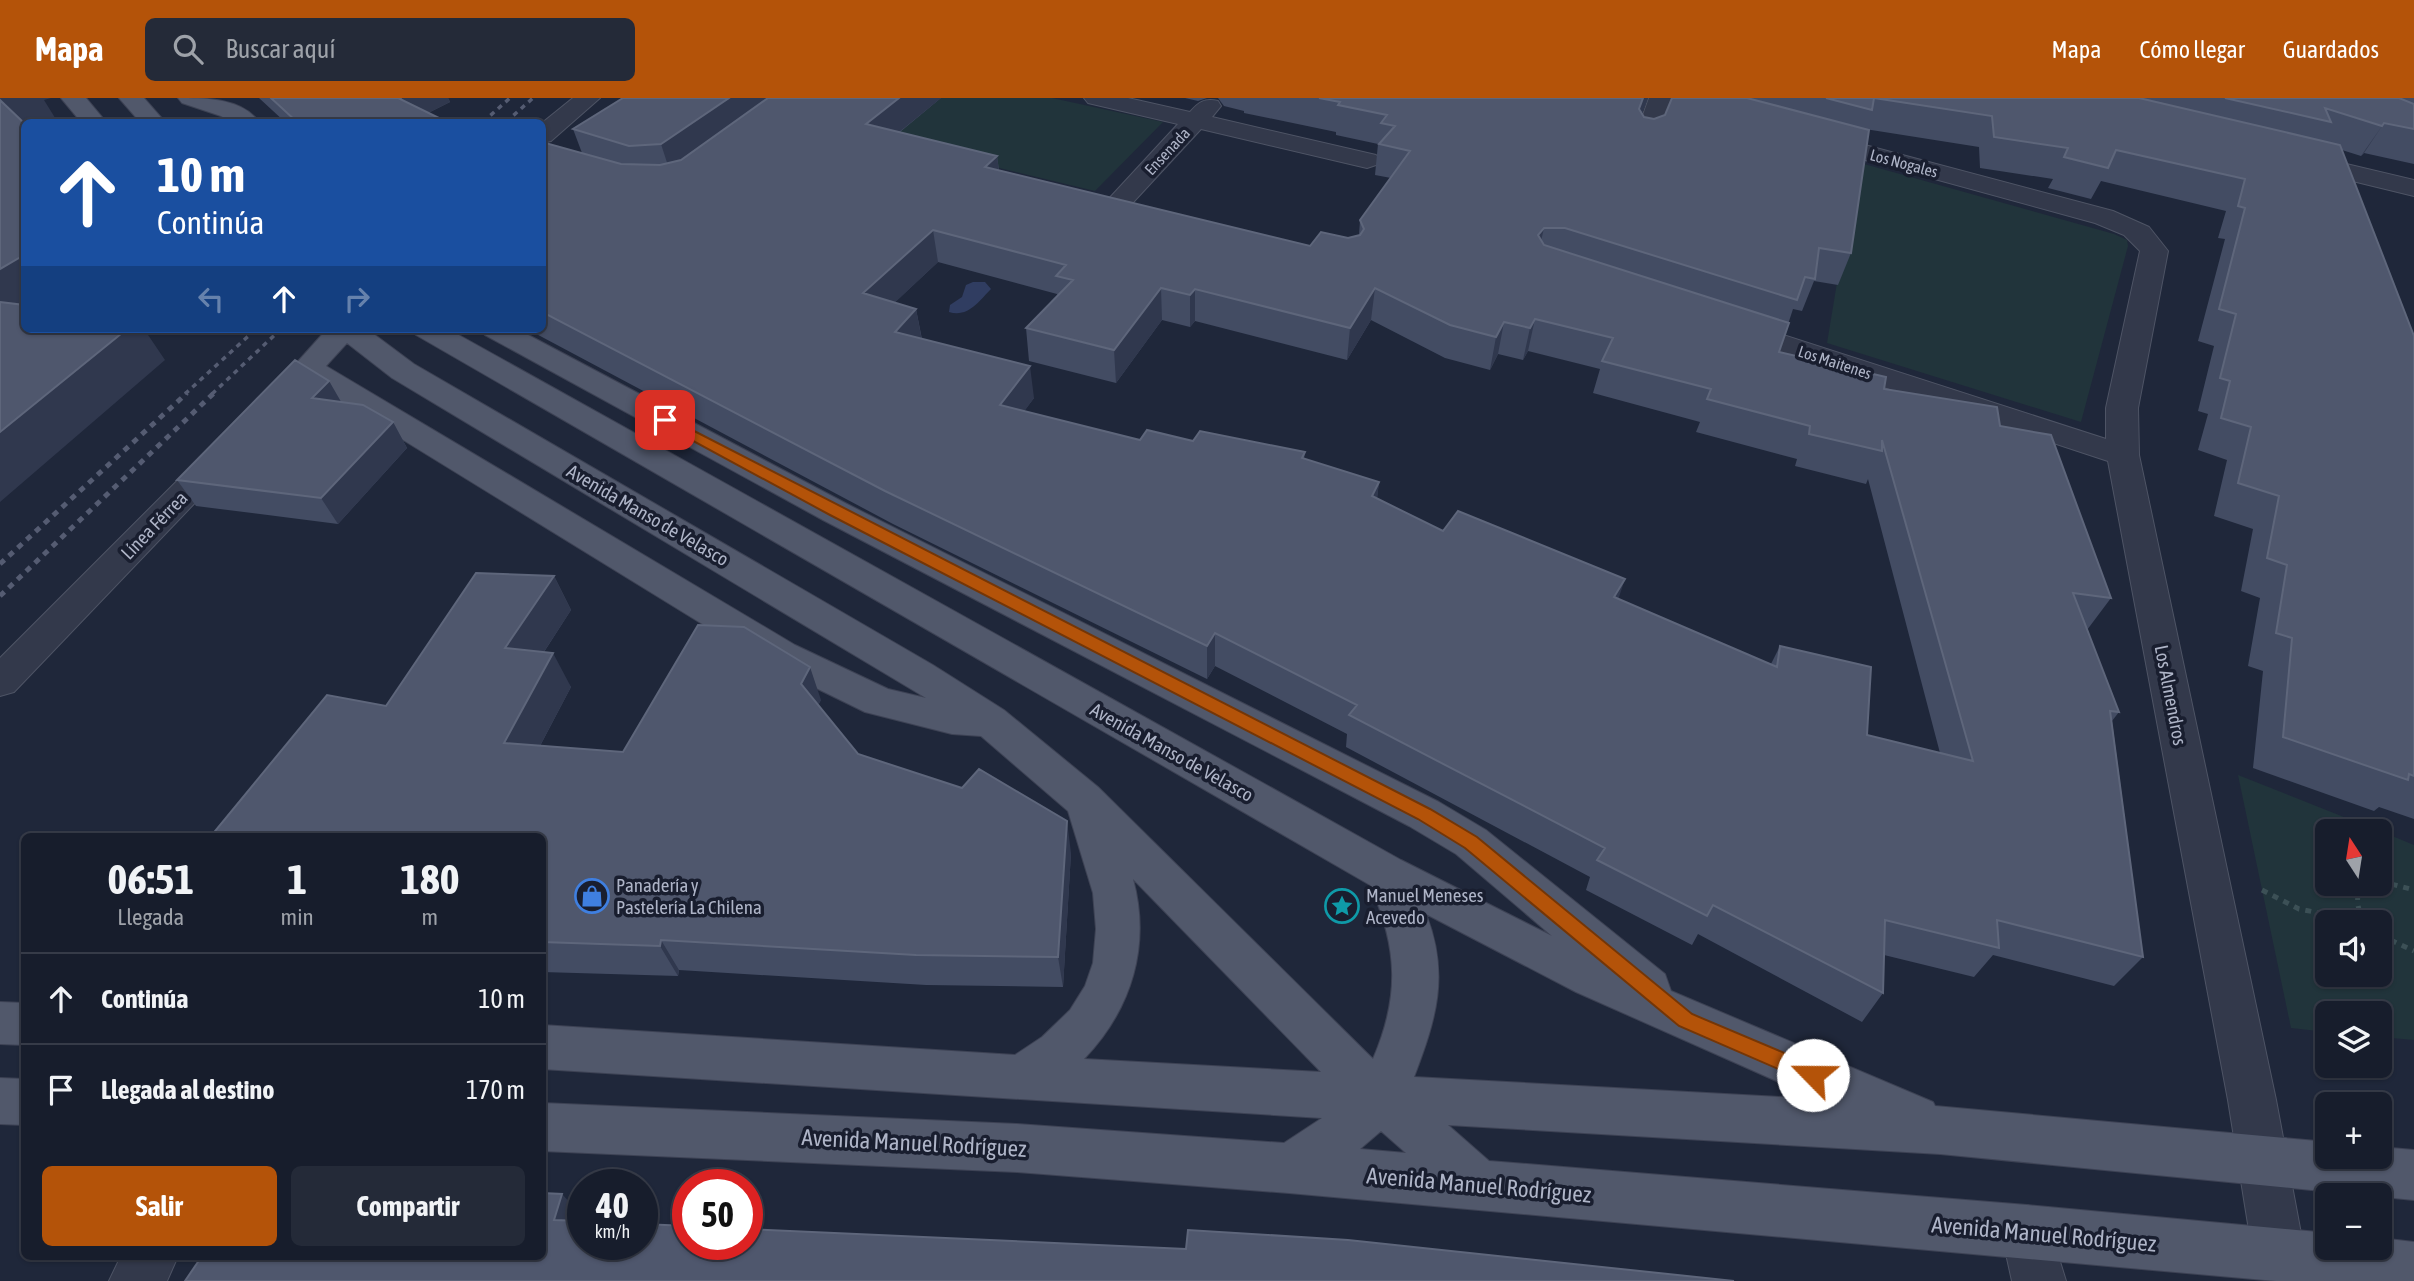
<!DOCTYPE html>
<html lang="es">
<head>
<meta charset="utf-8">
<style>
  :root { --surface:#171d2c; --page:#242a38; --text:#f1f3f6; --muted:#9ea2a9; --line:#363b48; --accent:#b45309 }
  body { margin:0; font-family:"Asap Condensed",sans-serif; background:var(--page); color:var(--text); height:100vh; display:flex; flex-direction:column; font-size:26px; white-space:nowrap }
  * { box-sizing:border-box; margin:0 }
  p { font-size:23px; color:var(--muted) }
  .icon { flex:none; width:38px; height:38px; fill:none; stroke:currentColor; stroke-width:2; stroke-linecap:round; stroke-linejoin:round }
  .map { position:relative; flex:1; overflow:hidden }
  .drawer { position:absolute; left:21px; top:735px; width:525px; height:427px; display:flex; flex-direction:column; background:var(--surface); border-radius:10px; box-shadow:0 2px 5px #0004,0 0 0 2px var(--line) }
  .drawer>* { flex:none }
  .guide { position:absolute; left:21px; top:21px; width:525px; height:214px; border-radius:10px; box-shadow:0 2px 5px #0004,0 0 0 2px var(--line); background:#1a4fa0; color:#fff; overflow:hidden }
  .needle { width:46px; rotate:348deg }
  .controls { position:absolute; left:2315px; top:721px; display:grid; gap:14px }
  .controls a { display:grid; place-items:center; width:77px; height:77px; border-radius:10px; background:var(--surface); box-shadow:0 2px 5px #0004,0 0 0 2px var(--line); font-size:35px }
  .speed { position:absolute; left:567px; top:1071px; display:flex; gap:14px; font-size:35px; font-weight:700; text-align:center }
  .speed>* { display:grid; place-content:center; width:91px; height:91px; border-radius:50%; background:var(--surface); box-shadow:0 2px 5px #0004,0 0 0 2px var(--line); line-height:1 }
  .speed small { font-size:18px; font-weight:400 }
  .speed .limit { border:10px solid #d22; background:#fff; color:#111 }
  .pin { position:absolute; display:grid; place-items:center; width:60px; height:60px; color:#fff; margin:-30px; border-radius:14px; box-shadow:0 4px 10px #0006 }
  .me { position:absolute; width:77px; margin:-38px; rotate:293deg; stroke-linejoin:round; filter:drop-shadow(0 0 5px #0008) }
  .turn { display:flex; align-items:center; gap:24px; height:147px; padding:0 21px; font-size:32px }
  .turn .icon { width:91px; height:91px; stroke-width:2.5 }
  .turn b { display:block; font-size:49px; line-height:60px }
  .lanes { display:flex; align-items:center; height:66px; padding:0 21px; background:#0003; justify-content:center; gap:35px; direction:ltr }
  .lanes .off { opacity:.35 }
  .eta { display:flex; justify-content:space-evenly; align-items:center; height:119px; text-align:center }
  .eta b { font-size:42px; font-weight:700; line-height:49px }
  .cta { display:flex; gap:14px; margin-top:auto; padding:14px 21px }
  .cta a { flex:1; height:80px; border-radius:10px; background:var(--accent); color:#fff; font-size:28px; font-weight:700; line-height:80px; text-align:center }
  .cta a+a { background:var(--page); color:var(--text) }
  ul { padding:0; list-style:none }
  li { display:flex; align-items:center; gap:21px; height:91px; padding:0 21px; border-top:2px solid var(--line) }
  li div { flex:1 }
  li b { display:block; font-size:26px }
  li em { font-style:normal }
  header { display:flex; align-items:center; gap:42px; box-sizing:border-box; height:98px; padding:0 35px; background:var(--accent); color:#fff }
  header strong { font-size:33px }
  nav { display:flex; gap:38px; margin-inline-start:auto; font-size:24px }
  .search { width:490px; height:63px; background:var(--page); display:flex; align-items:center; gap:18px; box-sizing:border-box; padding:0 24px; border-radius:10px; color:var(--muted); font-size:26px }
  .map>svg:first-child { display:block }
  .green { fill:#21343b; fill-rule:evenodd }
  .water { fill:#303d61 }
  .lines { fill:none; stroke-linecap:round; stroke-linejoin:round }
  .minor-casing { stroke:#4e5465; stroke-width:2 }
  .major-casing { stroke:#3d4254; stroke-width:2 }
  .path { stroke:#3c5056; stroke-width:5; stroke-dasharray:6 6; stroke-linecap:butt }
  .minor { fill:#33394b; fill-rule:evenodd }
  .major { fill:#51586b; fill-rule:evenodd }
  .rail-far1 { stroke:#555c72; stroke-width:3.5; stroke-dasharray:5 5; stroke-linecap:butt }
  .rail { stroke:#555c72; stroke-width:5; stroke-dasharray:6 6; stroke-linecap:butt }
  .wall { fill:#434c63; fill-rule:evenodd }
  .shaded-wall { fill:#30384e }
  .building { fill:#4f576d; stroke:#5e667b; stroke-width:2; fill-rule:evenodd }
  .route { fill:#b45309; stroke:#753606; stroke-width:2 }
  .labels { text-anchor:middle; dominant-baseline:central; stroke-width:7; stroke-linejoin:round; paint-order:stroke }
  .far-street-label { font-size:16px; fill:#aeb4c7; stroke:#191e2f }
  .street-label { font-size:19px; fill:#aeb4c7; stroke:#191e2f }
  .poi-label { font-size:19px; fill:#aeb4c7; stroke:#191e2f; text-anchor:start }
  .near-street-label { font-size:23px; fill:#aeb4c7; stroke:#191e2f }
</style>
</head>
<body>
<header>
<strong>Mapa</strong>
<div class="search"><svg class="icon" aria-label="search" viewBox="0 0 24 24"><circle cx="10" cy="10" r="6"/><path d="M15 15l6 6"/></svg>Buscar aquí</div>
<nav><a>Mapa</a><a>Cómo llegar</a><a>Guardados</a></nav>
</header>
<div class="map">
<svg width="2414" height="1183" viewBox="0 0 2414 1183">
  <rect width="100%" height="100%" fill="#1f273a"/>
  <path class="green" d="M941,0H1052L1163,24L1095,93L888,43Z
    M1857,64L2114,136L2127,142L2128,148L2081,324L1827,245Z
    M2238,677L2379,733H2328V786H2380V733L2414,747V942L2380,939V915H2328L2327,934L2291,930ZM2328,824H2380V877H2328Z"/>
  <path class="water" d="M973,184H985L991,191C979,203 968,220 949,214L950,207L962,199L966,187Z"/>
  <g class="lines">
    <g class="minor-casing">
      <path id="minor" d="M573,0H600L551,43L542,45V25Z
        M1084,0H1128L1190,14C1199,4 1204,0 1218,3L1221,8L1212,19L1376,57L1380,62L1376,67L1367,70L1201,31L1126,112L1117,114L1108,112L1104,106L1178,26L1088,5Z
        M1649,0H1673L1658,42L1655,47L1646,49L1637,47L1634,42Z
        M1816,34L2113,113L2149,129L2168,153L2138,310L2139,357L2276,1002L2305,1157L2298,1176L2280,1183L2260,1176L2253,1157L2228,1002L2108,363L1723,236L1718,230L1723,224L1733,221L1743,224L2106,341V310L2140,153L2124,137L2095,125L1807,46L1804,41L1807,36Z
        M2300,55L2414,82V98L2291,68L2287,63L2291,58Z
        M221,347L233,351L237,358L233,365L14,594L0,598V560L209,351Z
        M2027,1107L2045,1115L2066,1183H2012L2001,1133L2009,1115Z
        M121,1158H178L167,1183H109Z"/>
    </g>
    <g class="major-casing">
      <path id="major" d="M61,0H86L106,24H81Z
        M119,0H144L165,24H140Z
        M178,0C205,0 242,0 259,24H231L221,18L182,5Z
        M327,231H367L414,266L933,567L1004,612L1098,689L1373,961C1400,898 1398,850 1370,787L416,237L411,231H448L1401,762L1552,838L1456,756L1409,728L823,422L485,237L480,231H517L847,406L1439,704L1486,732L1665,876L1671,893L1933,1004L1935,1008L2328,1044V1059H2380V1049L2414,1052V1102L1940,1056L1448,1027L1489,1063L2027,1107L2328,1135V1150H2380V1140L2414,1144V1183H2276L1289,1095L1017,1074L542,1053V1005L1017,1026L1284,1045L1322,1020L542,971V927L1015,957L1042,939L1070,912L1085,888L1093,865L1096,831L1093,795L1068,713L981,638L952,636L865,614L769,567L296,276L292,270ZM347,245L392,280L926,600L888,591L795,547L326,268ZM1133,781L1321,974L1084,961C1132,911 1151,847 1133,781ZM1426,816L1576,894L1817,1001L1414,979C1436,921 1450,877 1426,816ZM1381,1033L1406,1055L1360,1051Z
        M0,904L24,905V947L0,946Z
        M0,980L24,981V1027L0,1026Z"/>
    </g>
    <path class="path" d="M2380,783L2414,792
      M2365,786C2353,799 2357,811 2366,824
      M2262,792L2299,811L2366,824
      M2380,837L2414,853"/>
    <use href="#minor" class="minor"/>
    <use href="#major" class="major"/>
    <path class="rail-far1" d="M483,24L510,0
      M506,24L533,0
      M185,296L256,231
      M212,296L281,231"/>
    <path class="rail" d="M0,466L187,295
      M0,498L214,295"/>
  </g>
  <path class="wall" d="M259,0H448L450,4L428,15L447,24H285Z
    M623,0H941L900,34L997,58L999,72L1310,148L1359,137L1360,122L1391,80L1375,77L1378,46L1336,37V34L1244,15V13L1224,8L1218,0H1214H1648L1642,15L1644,19L1654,21L1665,17L1672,0H2414V66L2364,55L2361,58L2342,52L2414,238V721L2379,709L2374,713L2253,670L2263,573L2248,568L2260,500L2241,493L2253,431L2214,418L2227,362L2198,352L2208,316L2198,313L2214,248L2198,243L2225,141L2218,140L2226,113L2101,83L2091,101L2048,90L2053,81L1980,70L1979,49L1865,31L1851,155L1838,187L1814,183L1802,213L1793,211L1779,254L1884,291L2000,328L2111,500L2087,532L2119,614L2112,623L2143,859L2114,888L1993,857L1974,879L1884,857L1883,895L1862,924L1698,836L1692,847L1586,792L1590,779L1346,649L1347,636L1215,568L1207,581L893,426L527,231H542V44L582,55L573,31ZM938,164L1057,196L1058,198L1026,230L1029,263L1116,285L1162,222L1190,229L1195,223L1347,262L1371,222L1445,260L1490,272L1498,256L1523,262L1528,253L1600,271L1593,295L1700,324L1696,334L1797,361L1795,368L1866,386L1868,381L1940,655L1867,637L1780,548L1771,566L1618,501L1443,433L1377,400L1379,384L1304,361L1305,354L1193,343L1140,342L1024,313L1034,300L922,241L916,211L894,205Z
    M1185,0H1207L1198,3Z
    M329,283L341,304L393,324L407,350L338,426L196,408L177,382Z
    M554,478L571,512L544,554L571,589L540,648L623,654L821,602L818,607L858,656L1071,755L1063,889L926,887L679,872L678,878L542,874V738L386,608Z"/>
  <path class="shaded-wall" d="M0,0H51L44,2L57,23L53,24H24L0,4Z
    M401,0H448L450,4L410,24L400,1Z
    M729,0H780L671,77L661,46Z
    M899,0H941L872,56L866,26Z
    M1643,0H1648L1632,41L1639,11Z
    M2384,25L2364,55L2361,58L2382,28Z
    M997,58L1001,89L985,69Z
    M1544,130L1537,161L1538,137Z
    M933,132L938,164L870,228L863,195Z
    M24,157V213L0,227V171Z
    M1161,190L1162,222L1116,285L1114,252Z
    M1375,190L1371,222L1347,262L1350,230Z
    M1195,191V223L1190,229V197Z
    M916,211L922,243L895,234Z
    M1535,221L1528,253L1523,262L1530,230Z
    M1504,224L1498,256L1490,272L1496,239Z
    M127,231H144L165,262L0,404V334Z
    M1030,268L1034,300L1005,340L1000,307Z
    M329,283L344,309L312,300Z
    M393,324L407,350L338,426L321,400Z
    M1379,384L1375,417L1372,398Z
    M554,478L571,512L525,583L505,550Z
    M1625,481L1614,514V499Z
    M1215,535V568L1207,581V548Z
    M553,555L571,589L524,678L504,645Z
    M810,569L821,602L812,619L801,586Z
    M1067,723L1071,755L1063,889L1058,859Z
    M661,842L679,872L678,878L660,848Z
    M562,1096L583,1119V1139L554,1122Z"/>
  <path class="building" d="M271,0H401L400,1L447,24H297Z
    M623,0H729L661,46L629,48L573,31Z
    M768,0H899L866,26L997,58L985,69L1310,148L1321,134L1348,140L1360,137L1364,131L1360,122L1410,53L1379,46L1395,28L1381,25L1387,17L1338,7L1340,4L1319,0H1643L1639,11L1644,19L1654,21L1665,17L1672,0H1747L1869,32L1851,155L1819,150L1815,181L1805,179L1797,202L1565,130H1544L1538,137L1544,147L1789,225L1779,254L1886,279L1884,291L1997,309L2000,328L2051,337L2111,500L2073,495L2119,614L2110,613L2143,859L1997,822L1999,850L1885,822L1883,895L1713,807L1707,818L1597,762L1605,750L1349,617L1357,607L1215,535L1207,548L885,393L542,214V44L621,66L660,67L681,62ZM933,132L1066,167L1056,178L1073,182L1026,230L1114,252L1161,190L1190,197L1195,191L1350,230L1375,190L1450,227L1496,239L1504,224L1530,230L1535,221L1613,240L1602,263L1711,291L1707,301L1810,328L1809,336L1882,353V342L1973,663L1867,637L1871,569L1780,548L1777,569L1614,499L1625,481L1458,413L1443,433L1372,398L1379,384L1302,360L1305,354L1200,333L1193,343L1147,332L1140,342L1000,307L1030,268L895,234L916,211L863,195Z
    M1826,0H2139L2340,47L2414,238V678L2409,676L2408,682L2283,639L2292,540L2276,535L2287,467L2267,460L2279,398L2238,385L2251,329L2221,320L2230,283L2220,280L2236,216L2219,211L2245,110L2238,108L2245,81L2116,52L2108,70L2064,59L2068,50L1994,39L1992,18L1874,0L1872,12Z
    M2225,0H2399L2414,6V31L2384,25L2382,28L2325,10L2331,24Z
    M0,2L24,25V157L0,171Z
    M0,204L24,207V231H127L0,334Z
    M295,262L329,283L312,300L363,307L393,324L321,400L177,382Z
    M476,475L554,478L505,550L553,555L504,645L623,654L698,527L744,529L810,569L801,586L858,656L962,690L979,671L1067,723L1058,859L916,857L661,842L660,848L542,844V738H211L327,597L386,608Z
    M542,1095L562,1096L554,1122L583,1123V1146H642V1126L688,1128V1146H747V1131L1186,1151L1188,1132L1348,1142L1734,1183H185L202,1158H542Z"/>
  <path class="route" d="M665,318L1430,711L1477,739L1692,916L1820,970L1823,977L1820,983L1813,986L1806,983L1679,928L1465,750L1418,721L830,417L660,325L658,322Z"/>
  <defs>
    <g id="shop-ring" transform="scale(1.75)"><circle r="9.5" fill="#191e2f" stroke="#3f7fe0" stroke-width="1.5"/><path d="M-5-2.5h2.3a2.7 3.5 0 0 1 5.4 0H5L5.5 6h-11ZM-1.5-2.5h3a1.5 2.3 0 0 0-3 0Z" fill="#3f7fe0"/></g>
    <g id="sight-ring" transform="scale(1.75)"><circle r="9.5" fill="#191e2f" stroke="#0f9aa8" stroke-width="1.5"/><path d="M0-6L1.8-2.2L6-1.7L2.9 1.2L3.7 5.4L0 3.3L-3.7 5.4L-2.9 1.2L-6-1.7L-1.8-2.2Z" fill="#0f9aa8"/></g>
  </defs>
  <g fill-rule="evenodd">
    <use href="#shop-ring" x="592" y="798"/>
    <use href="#sight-ring" x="1342" y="808"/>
  </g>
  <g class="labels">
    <g class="far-street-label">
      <text transform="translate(1167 53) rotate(-47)">Ensenada</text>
      <text transform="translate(1904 65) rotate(15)">Los Nogales</text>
      <text transform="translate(1835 264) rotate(18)">Los Maitenes</text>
    </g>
    <g class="street-label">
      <text transform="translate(648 417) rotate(30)">Avenida Manso de Velasco</text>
      <text transform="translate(154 427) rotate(-46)">Línea Férrea</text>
      <text transform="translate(2171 597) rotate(79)">Los Almendros</text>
      <text transform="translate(1172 654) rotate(29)">Avenida Manso de Velasco</text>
    </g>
    <g class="poi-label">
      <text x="616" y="787">Panadería y<tspan x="616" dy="22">Pastelería La Chilena</tspan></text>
      <text x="1366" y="797">Manuel Meneses<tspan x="1366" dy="22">Acevedo</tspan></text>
    </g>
    <g class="near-street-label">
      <text transform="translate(914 1045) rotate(3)">Avenida Manuel Rodríguez</text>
      <text transform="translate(1479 1087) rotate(5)">Avenida Manuel Rodríguez</text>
      <text transform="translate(2044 1136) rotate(5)">Avenida Manuel Rodríguez</text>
    </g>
  </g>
</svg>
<div class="controls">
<a><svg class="needle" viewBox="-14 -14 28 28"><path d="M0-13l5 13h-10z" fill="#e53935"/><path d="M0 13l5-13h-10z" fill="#9ea2a9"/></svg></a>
<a><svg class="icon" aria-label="sound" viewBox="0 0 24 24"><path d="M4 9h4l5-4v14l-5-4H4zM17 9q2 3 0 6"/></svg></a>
<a><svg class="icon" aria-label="layers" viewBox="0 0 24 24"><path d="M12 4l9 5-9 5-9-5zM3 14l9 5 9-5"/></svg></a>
<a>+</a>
<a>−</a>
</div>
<div class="speed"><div>40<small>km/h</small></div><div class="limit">50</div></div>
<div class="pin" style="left:665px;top:322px;background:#d93025"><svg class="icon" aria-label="arrive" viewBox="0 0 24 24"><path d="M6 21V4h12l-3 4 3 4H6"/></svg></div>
<svg class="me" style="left:1813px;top:977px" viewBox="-20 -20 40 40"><circle r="19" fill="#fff"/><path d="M0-13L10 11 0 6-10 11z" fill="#b45309"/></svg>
<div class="guide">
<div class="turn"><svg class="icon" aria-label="ahead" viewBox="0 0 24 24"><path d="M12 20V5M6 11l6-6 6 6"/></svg><div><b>10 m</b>Continúa</div></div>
<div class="lanes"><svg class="icon off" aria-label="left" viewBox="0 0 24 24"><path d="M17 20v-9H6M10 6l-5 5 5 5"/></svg><svg class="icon" aria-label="ahead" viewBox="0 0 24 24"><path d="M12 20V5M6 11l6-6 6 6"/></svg><svg class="icon off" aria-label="right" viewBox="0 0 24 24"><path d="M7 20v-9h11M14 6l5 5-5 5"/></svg></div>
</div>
<section class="drawer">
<div class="eta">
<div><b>06:51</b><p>Llegada</p></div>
<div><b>1</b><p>min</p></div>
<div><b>180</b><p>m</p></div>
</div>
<ul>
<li><svg class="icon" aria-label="ahead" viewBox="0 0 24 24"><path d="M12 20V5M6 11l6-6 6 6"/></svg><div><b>Continúa</b></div><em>10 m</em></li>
<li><svg class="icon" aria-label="arrive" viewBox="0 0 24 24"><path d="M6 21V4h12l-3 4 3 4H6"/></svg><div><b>Llegada al destino</b></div><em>170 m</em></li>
</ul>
<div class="cta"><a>Salir</a><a>Compartir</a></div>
</section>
</div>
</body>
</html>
